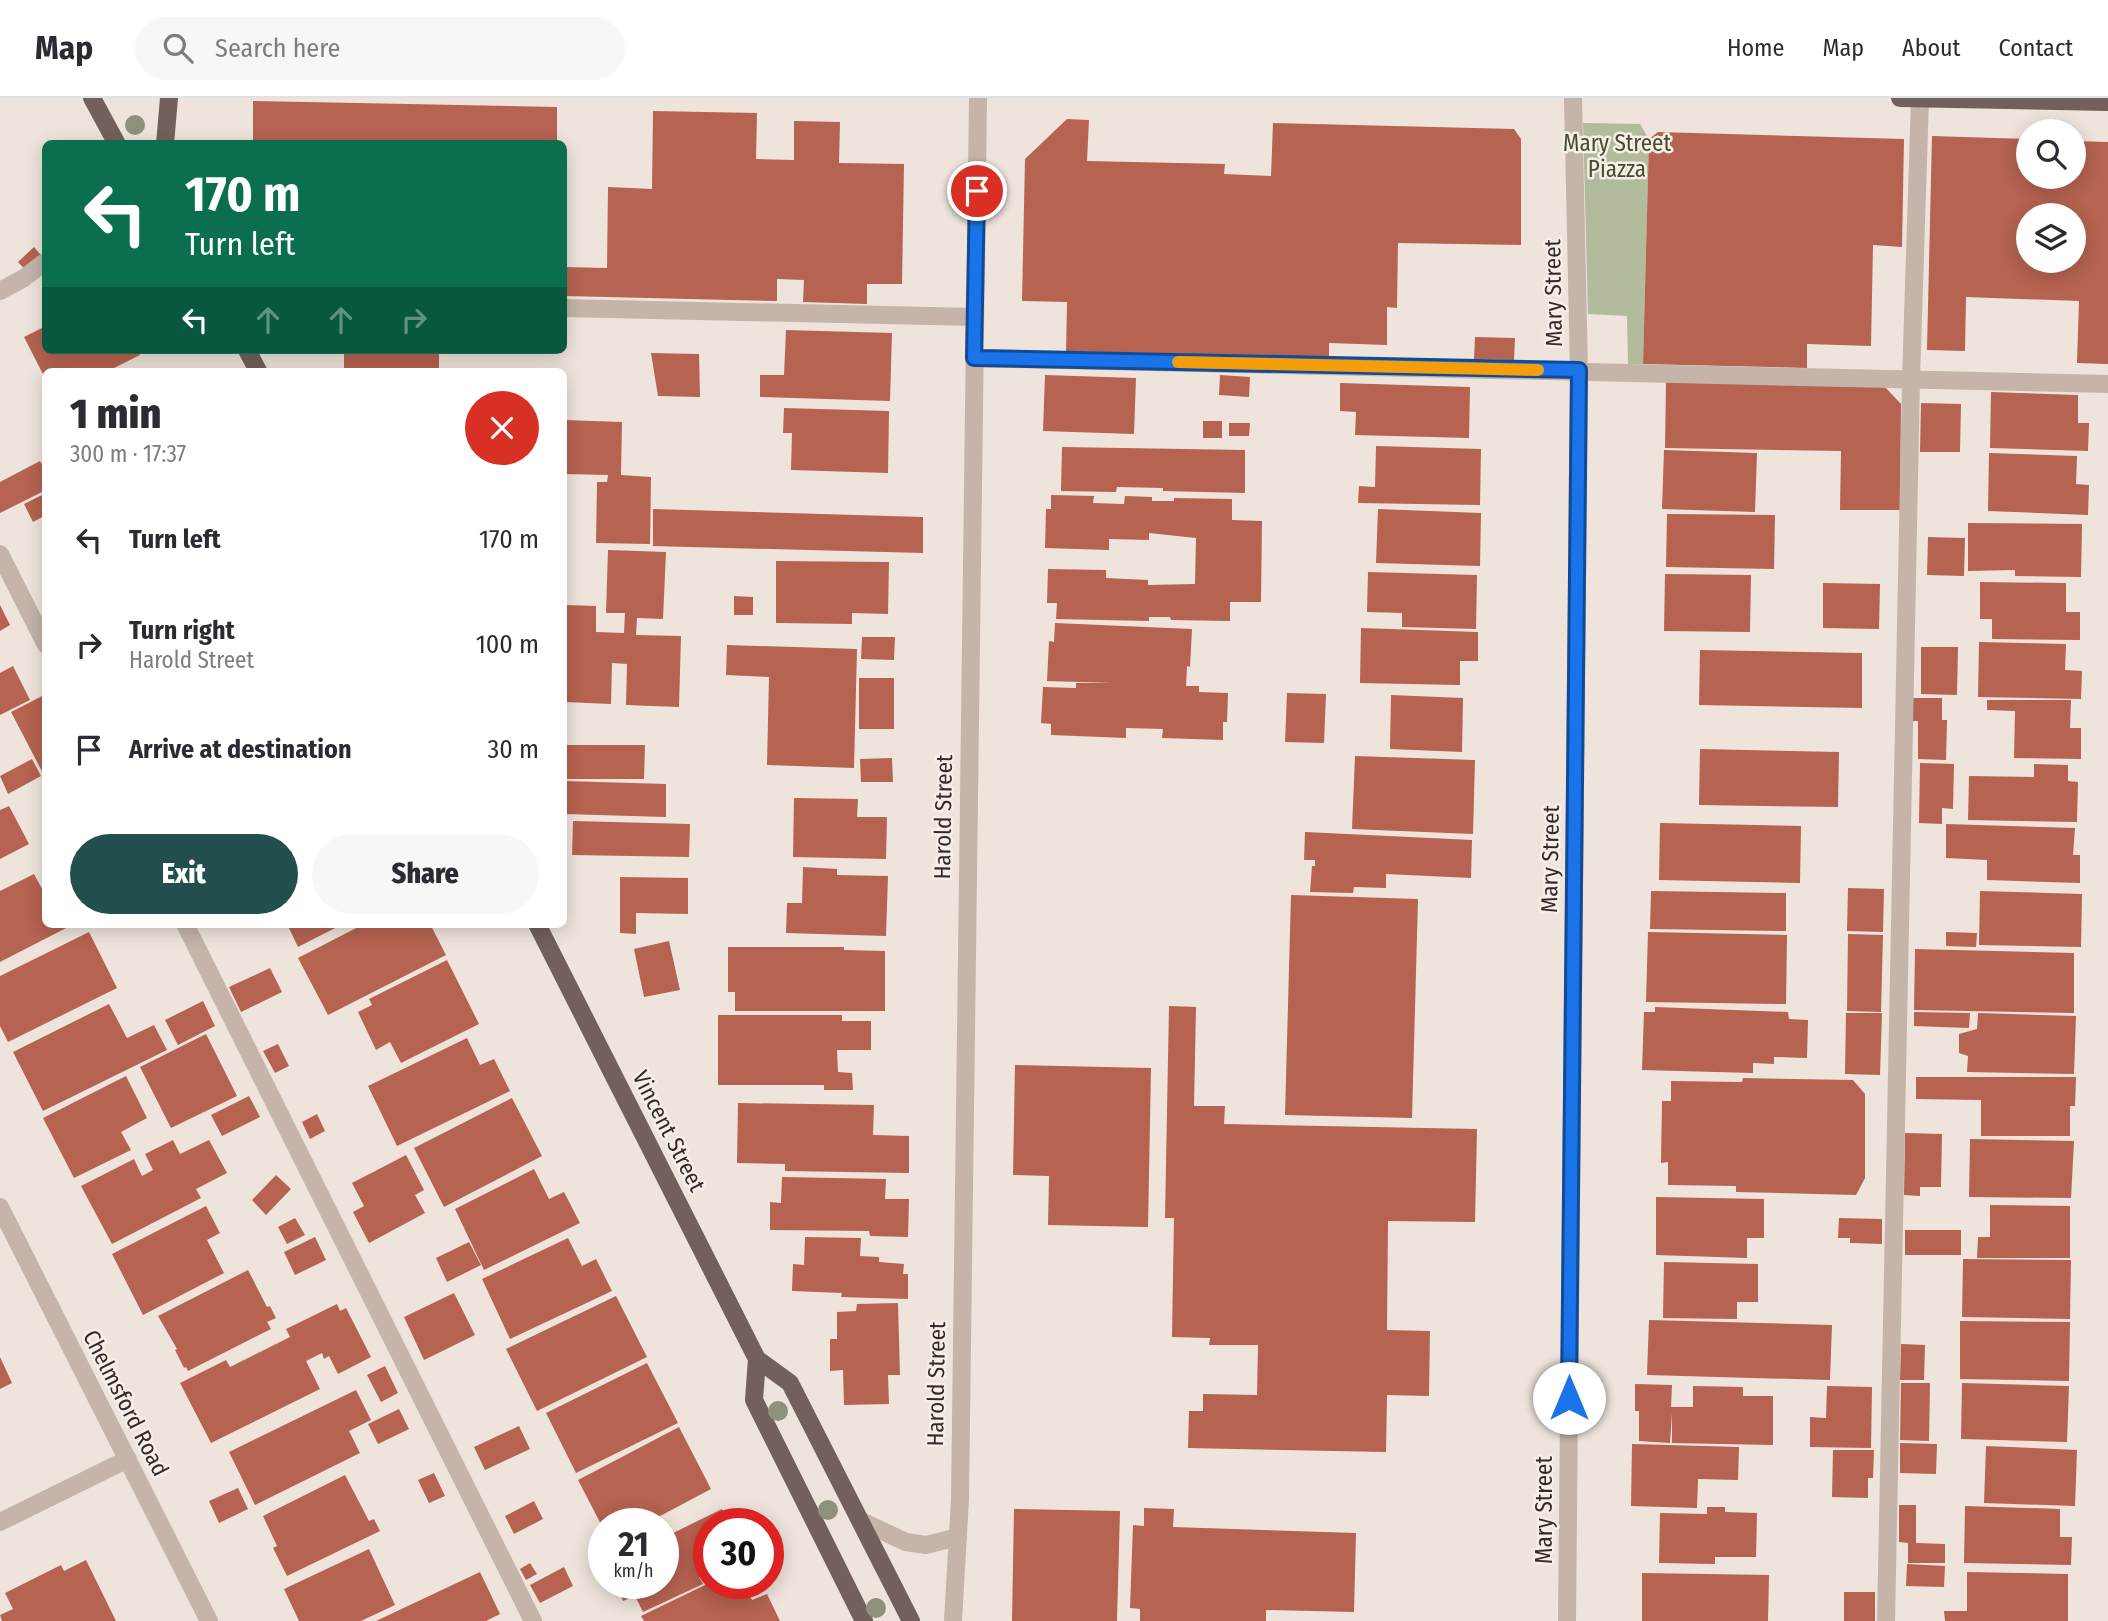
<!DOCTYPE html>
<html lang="en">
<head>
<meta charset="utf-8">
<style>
  :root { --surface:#fff; --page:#f7f7f7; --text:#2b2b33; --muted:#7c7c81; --line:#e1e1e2; --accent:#234e4e }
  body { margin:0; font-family:"Fira Sans Condensed",sans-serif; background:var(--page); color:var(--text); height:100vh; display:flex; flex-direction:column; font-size:26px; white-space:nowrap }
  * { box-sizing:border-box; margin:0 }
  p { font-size:23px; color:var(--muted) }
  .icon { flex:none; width:38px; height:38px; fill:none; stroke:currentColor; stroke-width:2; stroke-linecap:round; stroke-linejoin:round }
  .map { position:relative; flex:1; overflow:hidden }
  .drawer { position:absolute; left:42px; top:270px; width:525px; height:560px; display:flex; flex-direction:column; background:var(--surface); border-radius:10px; box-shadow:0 4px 18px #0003 }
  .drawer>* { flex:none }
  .banner { position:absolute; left:42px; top:42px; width:525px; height:214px; border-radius:10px; box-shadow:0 4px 18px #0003; background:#0b6e4f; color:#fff; overflow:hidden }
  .controls { position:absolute; left:2016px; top:21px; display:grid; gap:14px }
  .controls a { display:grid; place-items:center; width:70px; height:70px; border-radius:50%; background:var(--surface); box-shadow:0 4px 18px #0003; font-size:35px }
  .speed { position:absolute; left:588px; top:1410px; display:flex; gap:14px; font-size:35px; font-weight:700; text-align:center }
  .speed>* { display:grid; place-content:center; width:91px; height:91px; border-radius:50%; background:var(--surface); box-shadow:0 4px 18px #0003; line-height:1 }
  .speed small { font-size:18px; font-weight:400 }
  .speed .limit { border:10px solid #d22; background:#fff; color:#111 }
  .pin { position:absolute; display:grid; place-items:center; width:60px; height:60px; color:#fff; margin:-30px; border:4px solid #fff; border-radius:50%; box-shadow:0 2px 7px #0007 }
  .me { position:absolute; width:77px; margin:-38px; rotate:0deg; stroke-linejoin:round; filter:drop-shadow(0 0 5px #0008) }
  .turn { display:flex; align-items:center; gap:24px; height:147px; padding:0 28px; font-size:32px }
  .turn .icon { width:91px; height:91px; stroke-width:2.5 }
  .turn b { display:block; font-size:49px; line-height:60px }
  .lanes { display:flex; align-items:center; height:66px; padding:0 28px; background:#0003; justify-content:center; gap:35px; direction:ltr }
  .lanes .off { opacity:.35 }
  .round { display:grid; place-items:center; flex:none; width:74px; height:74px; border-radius:37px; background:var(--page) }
  .overview { display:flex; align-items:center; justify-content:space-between; height:119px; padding:0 28px }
  h1 { font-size:42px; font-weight:800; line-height:52px }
  .button { display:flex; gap:14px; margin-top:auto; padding:14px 28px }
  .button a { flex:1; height:80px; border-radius:42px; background:var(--accent); color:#fff; font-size:28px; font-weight:800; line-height:80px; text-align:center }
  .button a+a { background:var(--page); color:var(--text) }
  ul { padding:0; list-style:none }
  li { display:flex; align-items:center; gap:21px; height:105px; padding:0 28px }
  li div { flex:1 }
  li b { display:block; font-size:26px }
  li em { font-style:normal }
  header { display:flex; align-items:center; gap:42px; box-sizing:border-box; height:98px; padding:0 35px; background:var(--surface); border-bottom:2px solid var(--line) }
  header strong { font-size:33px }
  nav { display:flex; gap:38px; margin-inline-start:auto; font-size:24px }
  .search { width:490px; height:63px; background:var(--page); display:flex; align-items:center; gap:18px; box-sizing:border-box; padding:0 24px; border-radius:38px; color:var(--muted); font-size:26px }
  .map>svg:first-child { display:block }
  .park { fill:#b3bb9d }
  .building { fill:#b66351; fill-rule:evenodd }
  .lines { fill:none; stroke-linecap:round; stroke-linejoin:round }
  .lane { stroke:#c4b4a9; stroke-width:18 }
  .street { stroke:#c4b4a9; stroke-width:18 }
  .primary { stroke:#72615b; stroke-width:18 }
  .tree { fill:#90917c }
  .route-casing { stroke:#114b97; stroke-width:18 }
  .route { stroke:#1a73e8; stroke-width:12 }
  .slow { stroke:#f59e0b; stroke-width:12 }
  .labels { text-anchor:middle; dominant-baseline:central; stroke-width:5; stroke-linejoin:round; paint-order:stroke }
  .park-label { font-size:23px; fill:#444d2f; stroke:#f6eee7 }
  .street-label { font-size:23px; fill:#322a28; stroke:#f6eee7 }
</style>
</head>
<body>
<header>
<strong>Map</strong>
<div class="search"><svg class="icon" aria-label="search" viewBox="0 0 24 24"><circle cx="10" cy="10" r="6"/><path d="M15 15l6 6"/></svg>Search here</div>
<nav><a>Home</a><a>Map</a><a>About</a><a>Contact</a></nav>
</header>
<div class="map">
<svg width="2108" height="1523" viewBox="0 0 2108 1523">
  <rect width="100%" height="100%" fill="#eee4db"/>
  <path class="park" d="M1583,25L1640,26L1649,41L1643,266H1628L1627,218L1588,216Z"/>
  <path class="building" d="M253,3L557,9V46H253Z
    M653,13L757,15L756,61L794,62V23L840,24L839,65L904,66L902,186H867V206L803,204L804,182L777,181V203L564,198V169L607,170L608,89L652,91Z
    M1067,21L1089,22L1087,63L1225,66L1224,76L1271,78L1273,25L1514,31L1521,41V147L1398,145L1397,210L1387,209V247L1329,245V261L1066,256L1067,204L1022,203L1025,61Z
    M1658,34L1904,41L1902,149L1873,147L1871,248L1807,246V270L1643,266L1649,41Z
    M1932,38L2028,41V79H2074V43L2108,44V266L2077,265L2079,203L1966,199L1965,253L1927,252ZM2028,117H2074V163H2028Z
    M34,149L45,162L30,177L18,164Z
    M46,228V252H137L140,257L108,273H46V282L24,239Z
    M786,232L892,235L890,303L760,299V277H784Z
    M1475,239L1515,240L1514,262L1474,261Z
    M344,252H439V273H344Z
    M651,255L699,256L700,299L658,298Z
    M1045,277L1136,280L1134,336L1043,333Z
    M1220,277L1250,279L1249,299L1219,297Z
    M1666,284L1885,289L1901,306L1900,412H1840L1841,353L1665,350Z
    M1340,285L1470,289L1469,340L1355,337L1356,314L1340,313Z
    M1991,294L2078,297V325H2089L2088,353L1990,350Z
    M1921,305L1961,306L1960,354H1920Z
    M784,310L889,313L888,375L791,372L792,335H783Z
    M564,322L622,324L621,377L651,379L650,446L596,445L597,384H607L608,377L564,376Z
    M1203,323H1222V340H1203Z
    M1229,325H1250L1249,338H1229Z
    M1376,348L1481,351L1480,407L1358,405L1359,388L1375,389Z
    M1062,349L1245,352V395L1163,393V390L1117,389L1116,394L1061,393Z
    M1664,352L1757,355L1755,414L1662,411Z
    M1989,355L2077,358L2076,386L2089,387L2088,417L1988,413Z
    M40,363L46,374V392L0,415V384Z
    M46,395V417L33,424L24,406Z
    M1051,397L1094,398L1093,405L1124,406L1125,398L1152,399V403H1174V400L1232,401V422L1262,423L1261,504H1230V523L1171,522L1170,519H1149V523L1056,521L1057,505H1047L1048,471L1106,472V480L1148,482V487L1195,486L1196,440L1149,435V442L1109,441V452L1045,450L1046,411H1051Z
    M653,411L923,419V455L653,448Z
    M1378,411L1481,415L1480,468L1376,465Z
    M1667,416L1775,417L1774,471L1666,469Z
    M1968,425L2082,426L2081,479L2015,478V472L1968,473Z
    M1928,439L1965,440L1964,478L1927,477Z
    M608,452L666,454L663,521L637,520L636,537L681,538L679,609L626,607L627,566L612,565L611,606L564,604V507L596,508V534L624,535L625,515H606Z
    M776,463L889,464L888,516L852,515V526L776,525Z
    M1368,474L1477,477L1476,531L1402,529V515L1367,514Z
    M1665,476L1751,477L1750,534L1664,533Z
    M1980,484L2066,485V514H2080V542L1992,541V521H1980Z
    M1823,485L1880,486L1879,531L1823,530Z
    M734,498L753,499V517H734Z
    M0,507L10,527L0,533Z
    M1055,525L1192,531L1190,569L1187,568L1186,588H1199V594L1228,595L1227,624H1223V642L1162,640L1163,631L1126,630V640L1051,637V626L1041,625L1043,589L1076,590V585H1113L1047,583L1049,543L1054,544Z
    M1361,530L1478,534V563H1460V587L1360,585Z
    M862,539H895L894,562L861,561Z
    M1979,544L2066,546L2065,572L2082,573L2081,601L1978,599Z
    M727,547L857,551L854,670L767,667L769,579L726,577Z
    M1921,549H1958L1957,597L1921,596Z
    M1700,552L1862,555V610L1699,607Z
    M13,568L30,602L0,617V575Z
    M859,580H894V631H859Z
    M1287,595L1326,596L1324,645L1285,644Z
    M46,596V681L11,614Z
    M1391,597L1463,600L1462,654L1390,651Z
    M1913,600H1942V622H1947L1946,662L1918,661V623H1912Z
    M1987,602H2071L2070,630H2081V661L2014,660L2015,613L1987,612Z
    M564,647H645L644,681H564Z
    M1700,651L1839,654L1838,709L1699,707Z
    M1355,658L1475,662L1473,736L1352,731Z
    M892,660L893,684H861L860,661Z
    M32,661L41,678L8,696L0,678Z
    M1920,665L1954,666L1953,711L1942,710V726L1919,725Z
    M2034,666L2068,667V683L2078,684L2077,724L1968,722L1969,678L2034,679Z
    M564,683L666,686V719L564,716Z
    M794,700L858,701L857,719H887L886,761L793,759Z
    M9,708L29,746L0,761V712Z
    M573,723L690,726L689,759L572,757Z
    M1660,725L1801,728L1800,785L1659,782Z
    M1946,726L2075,730L2073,757H2080V785L1987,782V762L1946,760Z
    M1305,734L1472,742L1471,780L1386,776V790L1354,789L1353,795L1310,794L1312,768H1315V762H1304Z
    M803,769L837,771V777L888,778L886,838L786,835L787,805H802Z
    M34,776L46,798V826H74L0,864V793Z
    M620,779L688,780V816L636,815V836L620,835Z
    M1848,790L1884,791L1883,834L1847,833Z
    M1651,793L1786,795V833L1650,831Z
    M1980,793L2082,796L2081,849L1979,847Z
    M1291,797L1418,801L1412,1020L1285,1017Z
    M287,826H343L298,849Z
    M364,826H430L446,857L328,917L298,860Z
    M89,834L117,890L8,944L0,928V878Z
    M1648,834L1787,837L1786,906L1646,904Z
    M1946,834L1977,835L1976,849L1946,848Z
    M1848,836L1883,837L1881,914L1847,913Z
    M669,843L680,892L644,899L634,851Z
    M728,849H844V852L885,853V913H735V894H728Z
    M1915,851L2074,855V915L1914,912Z
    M447,862L479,926L401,965L390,944L376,952L358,914L372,907L369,901Z
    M270,870L282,894L241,914L229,889Z
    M203,903L215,928L178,947L165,922Z
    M109,906L127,940L154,927L167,952L43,1013L13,954Z
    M1169,908L1196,909L1194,1008H1225L1224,1026L1477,1031L1475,1124L1388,1123L1387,1232L1430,1233L1429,1298L1387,1297L1386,1354L1188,1350L1189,1313H1203V1296L1257,1297L1258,1247H1209L1210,1240L1172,1239L1174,1120H1165Z
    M1655,909L1788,914L1789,921L1808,922L1807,960L1774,959V966L1753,965V975L1642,972L1644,914H1655Z
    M1914,914L1970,915L1969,930L1914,928Z
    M1846,915H1882L1880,977L1845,976Z
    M1978,915L2076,918L2074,976L1967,974L1968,958L1959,955V936L1977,931Z
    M718,917H842V923H871V952H837L838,974L852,975L853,992H824V987H718Z
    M206,936L237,998L171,1030L140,969Z
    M467,940L480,967L494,961L510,993L397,1048L368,988Z
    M278,946L289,968L275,975L263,953Z
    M1015,967L1151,970L1148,1129L1048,1127L1049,1078L1013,1077Z
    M126,978L147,1020L121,1034L131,1052L74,1080L43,1020Z
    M1916,979H2076L2075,1008H2070V1038H1981V1002L1916,1001Z
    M1743,980L1853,982L1865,996V1080L1856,1097L1736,1094V1088L1668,1087V1064L1661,1065L1662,1003H1671V983L1742,984Z
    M249,998L260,1019L222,1038L211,1017Z
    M512,1000L542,1058L444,1109L414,1050Z
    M738,1005L874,1007L873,1037L909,1038V1075L785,1073V1066L737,1065Z
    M317,1016L325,1033L310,1041L302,1024Z
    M1905,1035L1942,1036L1941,1089H1920V1098L1904,1097Z
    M1970,1041L2074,1043L2071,1100L1969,1099Z
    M173,1042L180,1056L209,1042L227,1075L196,1091L201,1100L112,1146L81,1088L134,1061L142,1078L153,1072L145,1056Z
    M406,1057L424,1092L415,1097L425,1115L369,1145L353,1114L364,1108L352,1085Z
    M534,1071L549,1101L564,1094L580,1125L484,1172L455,1111Z
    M276,1077L291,1091L266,1117L252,1102Z
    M782,1079L886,1081L885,1101H909L908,1139L870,1138L869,1133L770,1132V1104L781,1105Z
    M1656,1099L1764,1101V1140H1747V1160L1656,1157Z
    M1990,1107L2070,1108V1160H1977L1978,1139H1990Z
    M206,1108L220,1135L207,1142L224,1175L143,1217L112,1156Z
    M295,1120L305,1137L287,1146L278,1129Z
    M1839,1120L1882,1121V1146L1850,1145V1140H1838Z
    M1905,1132H1961V1157H1905Z
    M315,1139L326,1162L295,1177L284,1154Z
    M805,1139L861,1140L860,1158L879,1159V1164L904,1166L903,1176H908V1201L841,1199L842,1195L792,1193L793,1166L804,1167Z
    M568,1140L582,1168L596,1161L612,1193L510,1241L482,1181Z
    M469,1144L481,1167L447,1184L436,1160Z
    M1963,1161L2071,1162L2070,1221L1962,1219Z
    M1664,1164L1758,1166V1204H1737V1221L1663,1220Z
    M248,1172L267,1209L270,1208L276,1220L267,1224L271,1231L188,1273L186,1269L184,1270L175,1252L177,1251L158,1218Z
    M454,1195L475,1237L424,1262L404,1219Z
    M616,1198L647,1259L537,1313L506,1251Z
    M898,1205L900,1277H888L889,1306L844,1307L843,1272L830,1273V1241H837V1214L856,1213L857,1206Z
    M337,1206L340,1213L346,1210L371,1259L338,1276L329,1258L324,1261L322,1255L306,1263L320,1291L211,1345L180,1285L226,1262L230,1269L290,1239L286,1231Z
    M1649,1222L1832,1227L1830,1282L1647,1277Z
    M1960,1223L2070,1224L2069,1283L1960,1281Z
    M1901,1246L1925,1247L1924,1282H1900Z
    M0,1259L12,1285L0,1291Z
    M647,1265L678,1325L576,1375L546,1315Z
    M385,1268L398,1295L381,1304L367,1277Z
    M1901,1285H1930L1929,1343L1900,1342Z
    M1962,1285L2069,1288L2067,1344L1961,1341Z
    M1635,1286L1672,1287L1671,1309H1693V1288L1743,1289V1298H1773V1347L1672,1345V1315L1670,1345L1639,1343V1313H1635Z
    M1827,1288L1872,1289L1871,1350L1810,1349V1319L1826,1320Z
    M356,1292L371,1322L349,1333L360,1355L255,1407L229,1354Z
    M399,1311L409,1331L378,1346L368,1326Z
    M519,1328L530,1351L485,1372L474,1349Z
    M679,1329L711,1391L645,1426H604V1432L578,1382Z
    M1900,1345L1937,1346L1936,1376L1900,1375Z
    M1632,1346L1739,1349L1738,1382L1698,1381L1697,1410L1631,1408Z
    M1986,1348L2077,1352L2075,1408L1984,1405Z
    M1833,1352H1874L1873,1380H1868V1400L1832,1399Z
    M434,1375L445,1398L429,1405L418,1382Z
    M345,1377L369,1423L374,1421L380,1433L287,1478L273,1450L277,1448L263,1418Z
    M238,1390L248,1411L219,1425L209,1403Z
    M534,1403L543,1421L514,1436L505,1418Z
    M1899,1407H1916V1445L1945,1446V1465H1908V1445L1899,1444Z
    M1965,1408L2060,1411V1439H2072L2071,1467L1964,1465Z
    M1707,1409H1725V1414L1757,1415L1756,1459H1715V1466L1659,1465L1660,1415L1707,1416Z
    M1144,1410L1174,1411L1173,1429L1356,1435L1354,1514L1266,1512V1523H1140V1511L1130,1510L1133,1427L1144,1428Z
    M722,1411L729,1426H709V1474L699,1479L703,1486L643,1514L635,1498L623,1503L621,1498L635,1491L632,1486H663V1440Z
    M1014,1411L1120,1413L1117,1523H1012Z
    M369,1451L395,1507L361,1523H299L284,1491Z
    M86,1462L116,1523H2L0,1517L13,1511L5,1495L61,1467L64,1473Z
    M530,1465L537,1476L526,1482L520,1471Z
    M1907,1466L1945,1468L1944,1489L1906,1488Z
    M564,1469L573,1488L540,1505L530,1487Z
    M480,1474L500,1516L486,1523H376Z
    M1967,1474L2068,1476V1523H1945L1944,1513H1967Z
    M1642,1475L1769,1477L1768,1523H1642Z
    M707,1486H744L752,1502L767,1496L780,1523H644L641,1518Z
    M1844,1494H1875V1523H1844Z"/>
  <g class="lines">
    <path class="lane" d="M0,193L24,180L46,163
      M564,210L975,219
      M974,260L2108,286
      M0,456L46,547
      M185,826L533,1523
      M1886,1523L1911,281L1920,1"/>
    <path class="street" d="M0,1109L209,1523
      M861,1423L906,1444L926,1447L958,1439
      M0,1424L128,1361
      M953,1523L960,1401L978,0
      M1567,1523L1579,272L1573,0"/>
    <path class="primary" d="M92,0L117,46
      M1900,0L2108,4
      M165,46L169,0
      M247,252L258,273
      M537,826L757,1261L790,1285L911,1523
      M757,1261L754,1302L864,1523"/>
  </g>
  <g class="tree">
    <circle cx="135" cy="27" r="10"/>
    <circle cx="778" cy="1313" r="10"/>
    <circle cx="828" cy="1412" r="10"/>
    <circle cx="876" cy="1510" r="10"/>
  </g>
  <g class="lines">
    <g class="route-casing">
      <path id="route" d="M977,93L974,260L1579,272L1569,1300"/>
    </g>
    <use href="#route" class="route"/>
    <path class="slow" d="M1178,264L1538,272"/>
  </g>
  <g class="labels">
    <g class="park-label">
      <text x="1617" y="45">Mary Street<tspan x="1617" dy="26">Piazza</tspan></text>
    </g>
    <g class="street-label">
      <text transform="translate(1553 195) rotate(-91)">Mary Street</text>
      <text transform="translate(943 719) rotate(-89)">Harold Street</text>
      <text transform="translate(1550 761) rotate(-89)">Mary Street</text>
      <text transform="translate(669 1033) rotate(63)">Vincent Street</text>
      <text transform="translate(936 1286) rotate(-89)">Harold Street</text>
      <text transform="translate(126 1305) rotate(63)">Chelmsford Road</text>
      <text transform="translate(1544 1412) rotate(-90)">Mary Street</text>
    </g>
  </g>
</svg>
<div class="controls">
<a><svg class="icon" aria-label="search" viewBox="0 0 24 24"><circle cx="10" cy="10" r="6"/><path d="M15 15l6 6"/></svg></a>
<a><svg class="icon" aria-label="layers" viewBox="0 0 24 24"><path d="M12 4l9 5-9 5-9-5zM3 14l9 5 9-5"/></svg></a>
</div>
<div class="speed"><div>21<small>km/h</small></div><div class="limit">30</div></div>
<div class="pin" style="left:977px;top:93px;background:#d93025"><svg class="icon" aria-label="arrive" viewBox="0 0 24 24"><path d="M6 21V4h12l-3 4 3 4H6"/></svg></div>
<svg class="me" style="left:1569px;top:1300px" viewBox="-20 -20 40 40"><circle r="19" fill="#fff"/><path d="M0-13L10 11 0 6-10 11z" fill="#1a73e8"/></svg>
<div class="banner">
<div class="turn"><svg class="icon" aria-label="left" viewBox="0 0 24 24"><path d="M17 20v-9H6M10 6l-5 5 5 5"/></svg><div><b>170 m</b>Turn left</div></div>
<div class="lanes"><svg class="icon" aria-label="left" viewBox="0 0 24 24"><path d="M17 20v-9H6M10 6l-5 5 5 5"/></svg><svg class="icon off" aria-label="ahead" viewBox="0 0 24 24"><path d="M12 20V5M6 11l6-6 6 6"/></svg><svg class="icon off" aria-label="ahead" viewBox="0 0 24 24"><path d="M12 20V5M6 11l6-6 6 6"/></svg><svg class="icon off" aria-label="right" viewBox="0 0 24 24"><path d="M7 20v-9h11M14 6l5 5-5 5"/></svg></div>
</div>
<section class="drawer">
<div class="overview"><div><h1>1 min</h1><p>300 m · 17:37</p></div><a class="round" style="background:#d93025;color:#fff"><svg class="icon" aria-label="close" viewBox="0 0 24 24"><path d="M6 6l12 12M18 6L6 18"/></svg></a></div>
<ul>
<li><svg class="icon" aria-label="left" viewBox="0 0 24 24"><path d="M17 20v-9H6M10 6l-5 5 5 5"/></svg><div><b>Turn left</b></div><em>170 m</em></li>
<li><svg class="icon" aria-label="right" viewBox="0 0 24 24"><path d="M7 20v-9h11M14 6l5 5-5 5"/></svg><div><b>Turn right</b><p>Harold Street</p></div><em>100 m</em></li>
<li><svg class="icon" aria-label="arrive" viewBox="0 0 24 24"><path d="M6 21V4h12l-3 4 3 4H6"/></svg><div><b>Arrive at destination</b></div><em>30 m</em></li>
</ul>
<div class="button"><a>Exit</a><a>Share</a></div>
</section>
</div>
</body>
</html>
